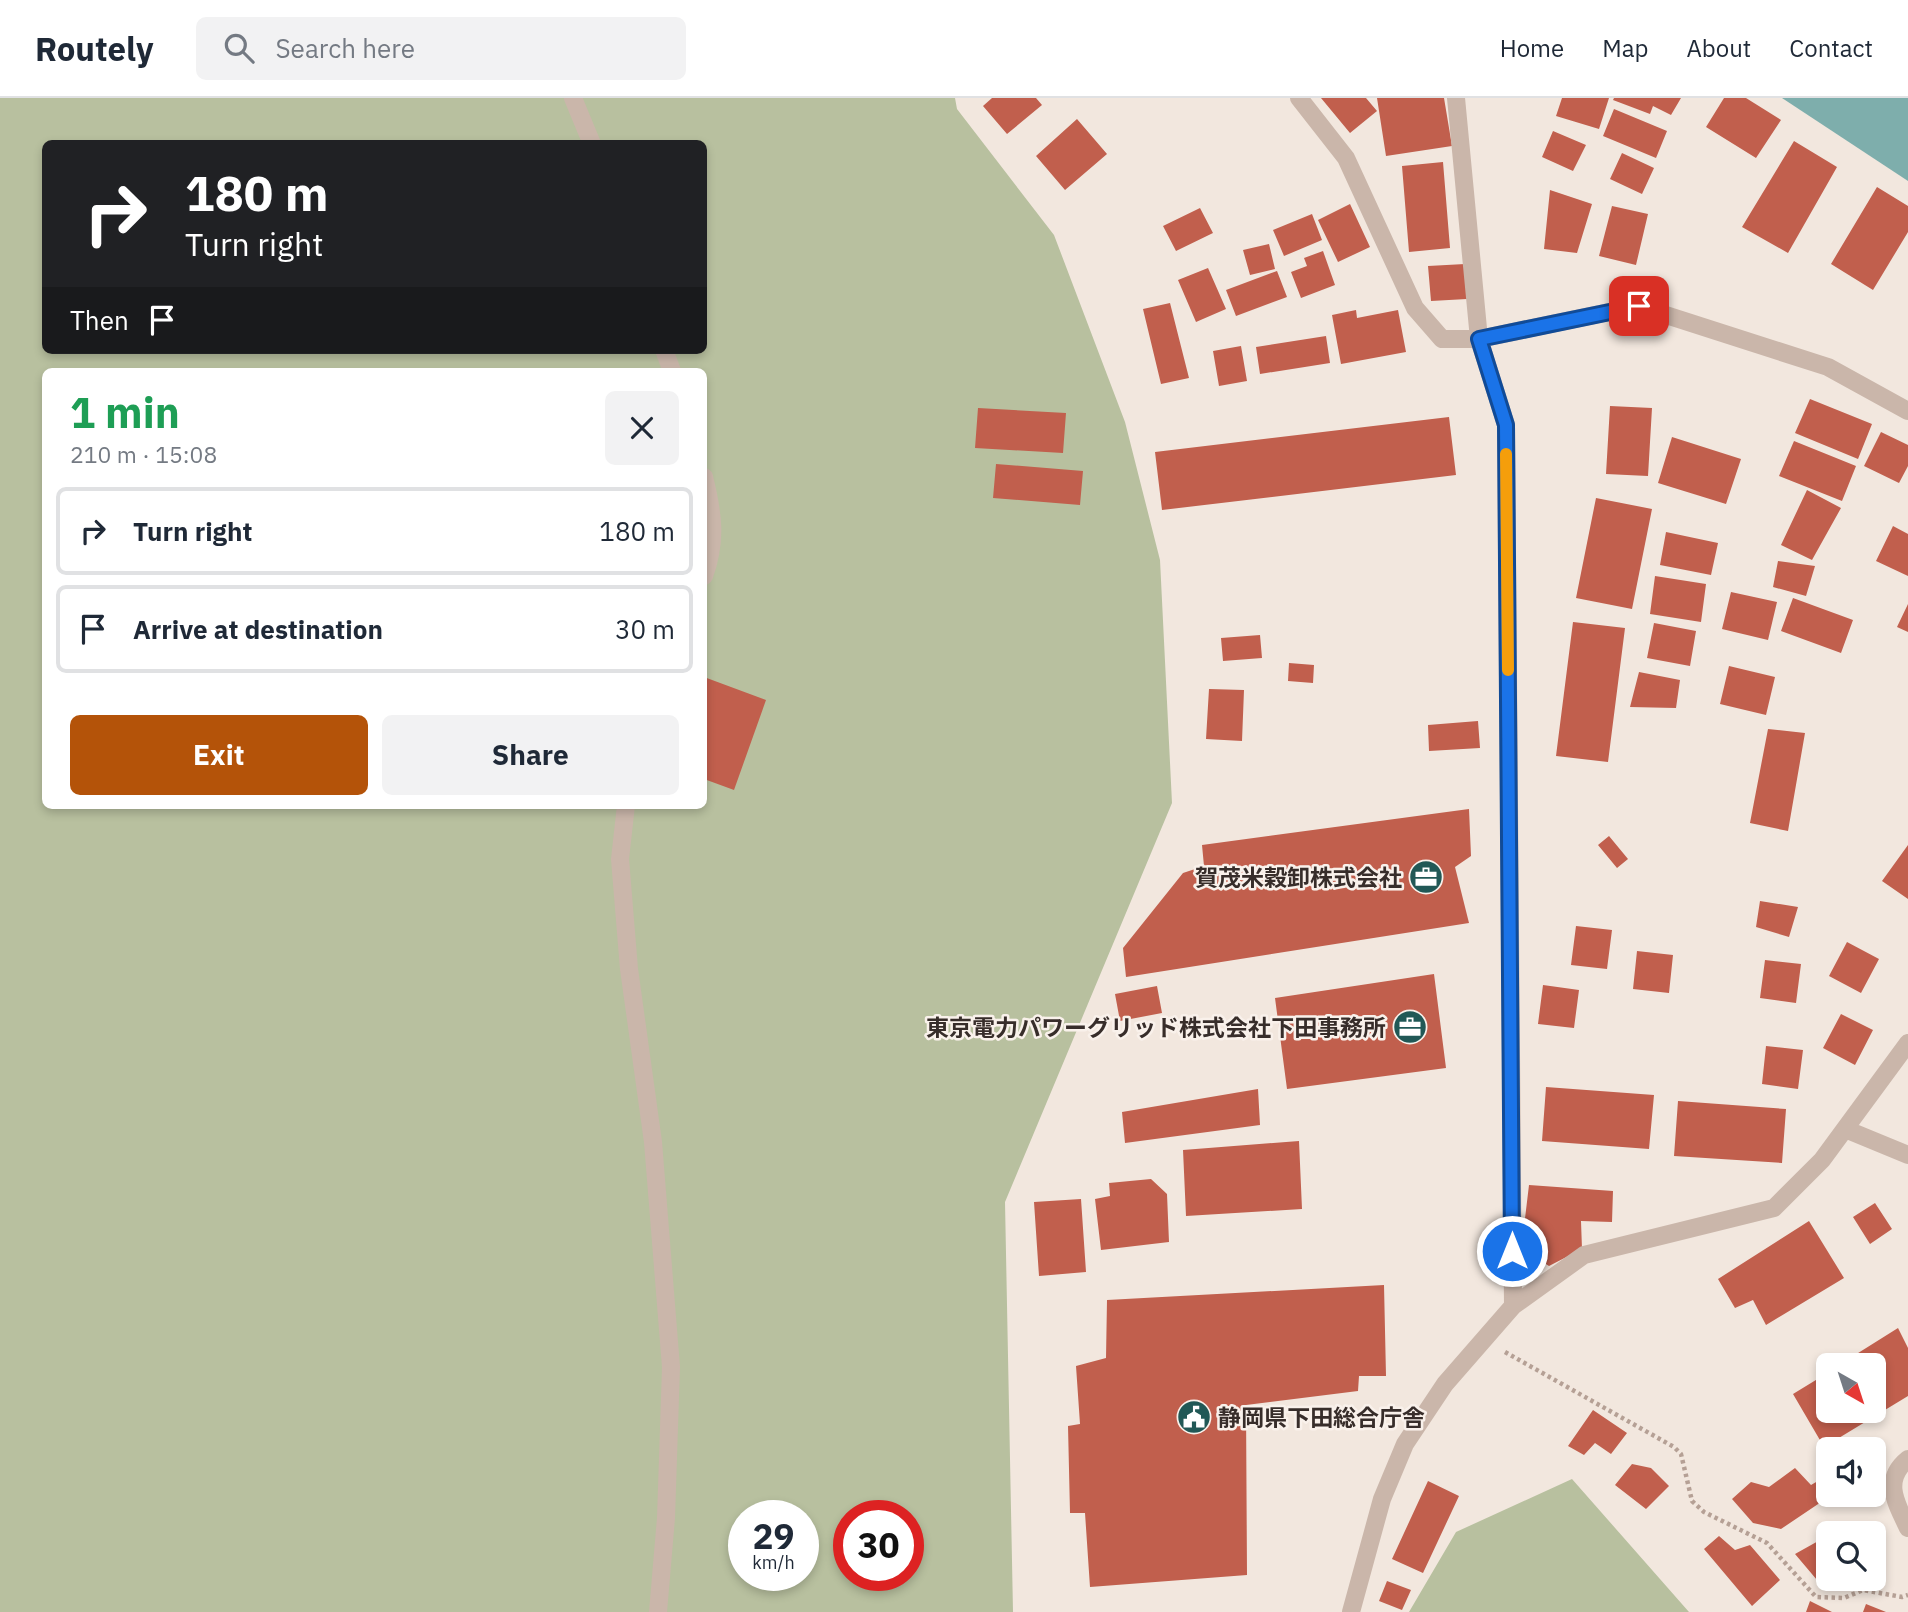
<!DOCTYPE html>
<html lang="en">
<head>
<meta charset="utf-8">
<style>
  :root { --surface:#fff; --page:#f2f2f3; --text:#1f2937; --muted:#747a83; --line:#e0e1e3; --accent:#b45309 }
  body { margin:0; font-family:"IBM Plex Sans","Noto Sans JP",sans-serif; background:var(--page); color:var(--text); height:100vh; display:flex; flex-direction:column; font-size:26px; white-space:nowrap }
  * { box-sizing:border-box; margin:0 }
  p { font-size:23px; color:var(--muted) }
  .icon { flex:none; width:38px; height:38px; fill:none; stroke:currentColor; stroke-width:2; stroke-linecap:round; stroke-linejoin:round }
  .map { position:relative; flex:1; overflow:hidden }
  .sheet { position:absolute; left:42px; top:270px; width:665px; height:441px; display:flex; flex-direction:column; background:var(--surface); border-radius:10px; box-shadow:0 4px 10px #0003 }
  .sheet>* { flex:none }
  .hud { position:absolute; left:42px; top:42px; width:665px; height:214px; border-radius:10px; box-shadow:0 4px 10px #0003; background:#202124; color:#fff; overflow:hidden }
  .needle { width:46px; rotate:141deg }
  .buttons { position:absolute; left:1816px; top:1255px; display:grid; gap:14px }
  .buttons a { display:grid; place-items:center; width:70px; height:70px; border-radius:10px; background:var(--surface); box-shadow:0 4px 10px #0003; font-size:35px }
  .speed { position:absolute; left:728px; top:1402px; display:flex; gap:14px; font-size:35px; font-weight:700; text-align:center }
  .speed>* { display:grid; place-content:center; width:91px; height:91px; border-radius:50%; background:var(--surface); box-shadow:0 4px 10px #0003; line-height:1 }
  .speed small { font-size:18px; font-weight:400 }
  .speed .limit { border:10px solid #d22; background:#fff; color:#111 }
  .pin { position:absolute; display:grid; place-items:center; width:60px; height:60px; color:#fff; margin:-30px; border-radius:14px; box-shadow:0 4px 10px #0006 }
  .me { position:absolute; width:77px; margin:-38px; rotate:0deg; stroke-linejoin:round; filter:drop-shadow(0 0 5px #0008) }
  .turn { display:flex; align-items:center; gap:24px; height:147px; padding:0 28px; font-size:32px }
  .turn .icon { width:91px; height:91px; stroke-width:2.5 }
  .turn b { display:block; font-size:49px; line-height:60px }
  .then { display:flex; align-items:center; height:66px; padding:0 28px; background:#0003; gap:14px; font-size:26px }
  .round { display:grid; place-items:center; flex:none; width:74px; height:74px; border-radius:10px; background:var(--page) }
  .summary { display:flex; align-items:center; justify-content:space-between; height:119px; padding:0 28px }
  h1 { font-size:42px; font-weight:800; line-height:52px; color:#1e9e55 }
  .primary-button { display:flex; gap:14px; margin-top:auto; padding:14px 28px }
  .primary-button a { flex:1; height:80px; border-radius:10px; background:var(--accent); color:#fff; font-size:28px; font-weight:800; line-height:80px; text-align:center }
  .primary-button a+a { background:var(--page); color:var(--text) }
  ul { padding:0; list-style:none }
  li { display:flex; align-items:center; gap:21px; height:88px; margin:0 14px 10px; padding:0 14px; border:4px solid var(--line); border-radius:10px }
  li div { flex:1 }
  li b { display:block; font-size:26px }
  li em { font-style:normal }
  header { display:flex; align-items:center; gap:42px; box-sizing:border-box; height:98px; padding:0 35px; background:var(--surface); border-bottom:2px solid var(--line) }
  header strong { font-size:33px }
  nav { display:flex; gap:38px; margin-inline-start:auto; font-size:24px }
  .search { width:490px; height:63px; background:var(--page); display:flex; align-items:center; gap:18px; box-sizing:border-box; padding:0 24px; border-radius:10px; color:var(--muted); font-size:26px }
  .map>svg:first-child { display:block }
  .green { fill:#b8c09f; fill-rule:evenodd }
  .water { fill:#7eaeac }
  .building { fill:#c15f4d }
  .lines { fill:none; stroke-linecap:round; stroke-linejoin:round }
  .path { stroke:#b5a095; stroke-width:4.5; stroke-dasharray:3.5 3.5; stroke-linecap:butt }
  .minor { stroke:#cab6aa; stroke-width:18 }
  .route-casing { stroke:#114b97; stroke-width:18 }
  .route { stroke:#1a73e8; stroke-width:12 }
  .slow { stroke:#f59e0b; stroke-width:12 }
  .labels { text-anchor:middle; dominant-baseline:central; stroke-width:5; stroke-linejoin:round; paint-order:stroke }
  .poi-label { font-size:23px; font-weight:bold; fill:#372d2a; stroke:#f9f1eb; text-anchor:end }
</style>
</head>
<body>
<header>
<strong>Routely</strong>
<div class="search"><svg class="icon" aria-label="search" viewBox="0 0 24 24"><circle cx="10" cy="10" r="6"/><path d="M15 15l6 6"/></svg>Search here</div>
<nav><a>Home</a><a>Map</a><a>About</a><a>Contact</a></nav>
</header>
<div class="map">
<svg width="1908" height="1514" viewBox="0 0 1908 1514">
  <rect width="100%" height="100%" fill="#f2e7de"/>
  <path class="green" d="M0,0H955L957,11L1054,137L1125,324L1160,462L1172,705L1005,1104L1013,1514H0ZM46,46H704V252H46ZM46,273H704V707H46ZM744,1418H803V1477H744ZM849,1418H908V1477H849Z
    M1572,1381L1689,1514H1409L1456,1434Z"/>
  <path class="water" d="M1782,0H1908V83Z"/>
  <path class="building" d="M992,0H1036L1042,7L1007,36L983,8Z
    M1321,0H1366L1377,13L1350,35Z
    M1377,0H1444L1452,48L1386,58Z
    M1562,0H1609L1599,31L1556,18Z
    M1614,0H1681L1671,17L1653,8L1650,16L1613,2Z
    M1724,0H1746L1781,22L1756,60L1706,29Z
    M1614,11L1667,33L1656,60L1603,38Z
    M1077,21L1107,56L1065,92L1036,58Z
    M1553,33L1586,47L1573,73L1542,59Z
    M1794,43L1837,69L1788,155L1742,129Z
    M1622,55L1654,70L1642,96L1610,81Z
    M1443,64L1450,150L1409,154L1402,68Z
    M1877,89L1908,108V134L1873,192L1831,166Z
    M1550,92L1592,106L1577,155L1544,151Z
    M1350,106L1370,149L1338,164L1318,122Z
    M1612,108L1648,116L1636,167L1599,158Z
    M1200,110L1213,135L1176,153L1163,128Z
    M1312,116L1322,142L1284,158L1273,132Z
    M1269,146L1275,171L1250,177L1243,152Z
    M1323,153L1335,187L1301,200L1291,174L1307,168L1304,160Z
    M1465,166L1467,201L1431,203L1428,168Z
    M1208,170L1226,211L1196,224L1178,182Z
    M1277,173L1287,199L1236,218L1226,192Z
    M1170,205L1189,280L1161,286L1143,211Z
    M1356,212L1357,220L1398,212L1406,254L1341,266L1332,217Z
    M1326,238L1330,265L1260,276L1256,249Z
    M1241,248L1247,283L1219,288L1213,253Z
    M1810,301L1872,326L1858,361L1795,335Z
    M1610,308L1652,310L1648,378L1606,376Z
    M978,310L1066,315L1063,355L975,350Z
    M1449,319L1456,377L1162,412L1155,354Z
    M1881,334L1908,347V368L1899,385L1864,368Z
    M1672,339L1741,361L1726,406L1658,385Z
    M1794,343L1856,368L1842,403L1779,378Z
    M996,366L1083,373L1080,407L993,400Z
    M1807,392L1841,410L1812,462L1781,447Z
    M1596,400L1652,411L1632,511L1576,500Z
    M1893,428L1908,436V478L1876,463Z
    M1666,434L1718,445L1711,477L1660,467Z
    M1778,463L1815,468L1806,498L1773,489Z
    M1655,478L1706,486L1701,524L1650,516Z
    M1731,494L1777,504L1768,542L1722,531Z
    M1793,500L1853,522L1841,555L1781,533Z
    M1908,506V534L1897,529Z
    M1573,524L1625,530L1608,664L1556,658Z
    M1654,525L1696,533L1690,568L1647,560Z
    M1260,537L1262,560L1223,563L1221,540Z
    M1289,565L1314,567L1313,585L1288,583Z
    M1729,568L1775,579L1766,617L1720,606Z
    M1639,574L1680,582L1676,610L1630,609Z
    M704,579L766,602L734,692L704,681Z
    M1209,591L1244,592L1242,643L1206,641Z
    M1478,623L1480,650L1429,653L1428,627Z
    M1768,631L1805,635L1788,733L1750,725Z
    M1469,711L1471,758L1455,769L1469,825L1126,879L1123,850L1183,775L1204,768L1202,747Z
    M1609,738L1628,761L1617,770L1598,747Z
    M1908,747V801L1882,783Z
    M1760,803L1798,809L1789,839L1756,829Z
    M1576,828L1612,832L1607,871L1571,867Z
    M1847,844L1879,861L1861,895L1829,878Z
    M1637,853L1673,857L1669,895L1633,891Z
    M1765,862L1801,866L1796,905L1760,900Z
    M1434,876L1446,970L1287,991L1275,900Z
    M1543,887L1579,892L1574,930L1538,926Z
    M1157,888L1162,915L1120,923L1115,896Z
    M1841,916L1873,932L1855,967L1823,950Z
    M1766,948L1803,952L1798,991L1762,986Z
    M1546,989L1654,997L1649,1051L1542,1043Z
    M1258,991L1260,1027L1125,1045L1122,1014Z
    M1678,1003L1786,1011L1782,1065L1674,1058Z
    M1299,1043L1302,1111L1186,1118L1183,1052Z
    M1151,1081L1167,1096L1169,1144L1101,1152L1095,1101L1110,1098L1109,1085Z
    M1529,1087L1613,1093L1612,1124L1581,1123L1582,1151L1549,1168L1524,1152L1523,1137Z
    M1081,1101L1086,1174L1039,1178L1034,1104Z
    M1875,1105L1892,1131L1870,1146L1853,1119Z
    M1809,1123L1844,1180L1766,1227L1753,1202L1735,1210L1718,1181Z
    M1384,1187L1386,1278H1359L1358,1293L1246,1307L1247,1477L1090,1489L1085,1415H1070L1068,1328L1080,1326L1076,1268L1106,1260L1107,1202Z
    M1898,1230L1908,1250V1298L1824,1349L1793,1296L1829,1274V1312H1874V1267H1839Z
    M1593,1312L1627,1335L1611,1356L1595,1345L1584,1357L1568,1348Z
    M1632,1366L1651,1370L1669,1388L1646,1411L1615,1387Z
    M1795,1370L1811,1387L1823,1380L1829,1387V1396H1833L1781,1431L1753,1425L1732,1401L1751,1384L1769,1389Z
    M1428,1383L1459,1398L1423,1475L1392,1461Z
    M1829,1437V1480H1841L1829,1489L1821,1480L1817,1482L1795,1456Z
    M1719,1438L1735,1452L1750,1447L1780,1482L1752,1508L1704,1451Z
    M1387,1483L1411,1492L1402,1512L1379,1503Z
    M1810,1503L1832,1514H1806Z
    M1866,1506L1886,1514H1863Z"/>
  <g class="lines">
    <path class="path" d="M1505,1254L1674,1349L1681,1356L1692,1403L1704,1414L1767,1445L1816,1499L1844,1500L1863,1492L1902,1499L1908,1497"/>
    <path class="minor" d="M573,0L592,46
      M1299,0L1346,60L1415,210L1442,241H1479L1638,208L1828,269L1908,313
      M1456,0L1479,241L1506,327L1513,1208
      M664,252L672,273
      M704,379C713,415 717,443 704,478
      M626,707L620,761L629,871L653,1044L671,1269L666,1420L658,1514
      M1845,1031L1908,1057
      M1908,1361C1882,1382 1896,1405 1908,1430
      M1351,1514L1382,1401L1405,1346L1445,1286L1513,1208L1584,1157L1774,1110L1822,1062L1908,945"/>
  </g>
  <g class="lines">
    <g class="route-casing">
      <path id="route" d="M1512,1153L1506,327L1479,241L1639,208"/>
    </g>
    <use href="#route" class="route"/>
    <path class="slow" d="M1506,356L1508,572"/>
  </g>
  <defs>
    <g id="office-disc" transform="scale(1.75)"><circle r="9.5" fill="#215856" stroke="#f9f1eb"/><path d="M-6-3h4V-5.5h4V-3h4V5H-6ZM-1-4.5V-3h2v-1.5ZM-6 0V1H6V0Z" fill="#fff"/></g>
    <g id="civic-disc" transform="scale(1.75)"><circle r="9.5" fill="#215856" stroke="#f9f1eb"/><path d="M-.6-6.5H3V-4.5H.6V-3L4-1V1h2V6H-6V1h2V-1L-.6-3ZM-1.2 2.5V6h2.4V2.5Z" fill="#fff"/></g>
  </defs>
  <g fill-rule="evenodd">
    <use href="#office-disc" x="1426" y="779"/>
    <use href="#office-disc" x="1410" y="929"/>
    <use href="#civic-disc" x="1194" y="1319"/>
  </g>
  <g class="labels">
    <g class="poi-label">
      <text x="1402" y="779">賀茂米穀卸株式会社</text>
      <text x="1386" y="929">東京電力パワーグリッド株式会社下田事務所</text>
      <text x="1218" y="1319" text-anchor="start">静岡県下田総合庁舎</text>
    </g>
  </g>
</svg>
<div class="buttons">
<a><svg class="needle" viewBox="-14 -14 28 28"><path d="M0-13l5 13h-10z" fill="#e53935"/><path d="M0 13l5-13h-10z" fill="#747a83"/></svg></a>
<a><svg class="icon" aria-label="sound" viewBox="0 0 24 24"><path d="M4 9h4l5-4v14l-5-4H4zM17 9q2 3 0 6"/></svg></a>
<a><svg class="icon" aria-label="search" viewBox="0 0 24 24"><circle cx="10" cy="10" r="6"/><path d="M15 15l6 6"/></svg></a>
</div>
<div class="speed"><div>29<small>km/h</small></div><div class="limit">30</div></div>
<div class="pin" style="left:1639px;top:208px;background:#d93025"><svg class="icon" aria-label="arrive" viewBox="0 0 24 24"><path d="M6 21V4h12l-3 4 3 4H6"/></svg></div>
<svg class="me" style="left:1512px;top:1153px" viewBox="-20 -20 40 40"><circle r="17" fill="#1a73e8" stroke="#fff" stroke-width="3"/><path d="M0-11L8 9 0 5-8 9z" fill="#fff"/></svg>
<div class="hud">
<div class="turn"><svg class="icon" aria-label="right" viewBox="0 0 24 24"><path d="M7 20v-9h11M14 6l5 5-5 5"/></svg><div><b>180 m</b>Turn right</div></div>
<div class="then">Then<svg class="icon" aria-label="arrive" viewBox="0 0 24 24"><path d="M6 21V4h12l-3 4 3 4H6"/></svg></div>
</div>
<section class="sheet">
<div class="summary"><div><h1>1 min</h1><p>210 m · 15:08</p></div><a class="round"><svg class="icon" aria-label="close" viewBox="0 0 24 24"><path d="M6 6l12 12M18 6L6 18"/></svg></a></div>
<ul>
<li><svg class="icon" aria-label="right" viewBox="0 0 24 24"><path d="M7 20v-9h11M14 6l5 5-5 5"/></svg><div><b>Turn right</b></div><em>180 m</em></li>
<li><svg class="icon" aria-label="arrive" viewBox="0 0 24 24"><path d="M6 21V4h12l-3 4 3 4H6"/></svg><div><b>Arrive at destination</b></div><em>30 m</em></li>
</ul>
<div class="primary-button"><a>Exit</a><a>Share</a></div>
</section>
</div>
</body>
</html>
